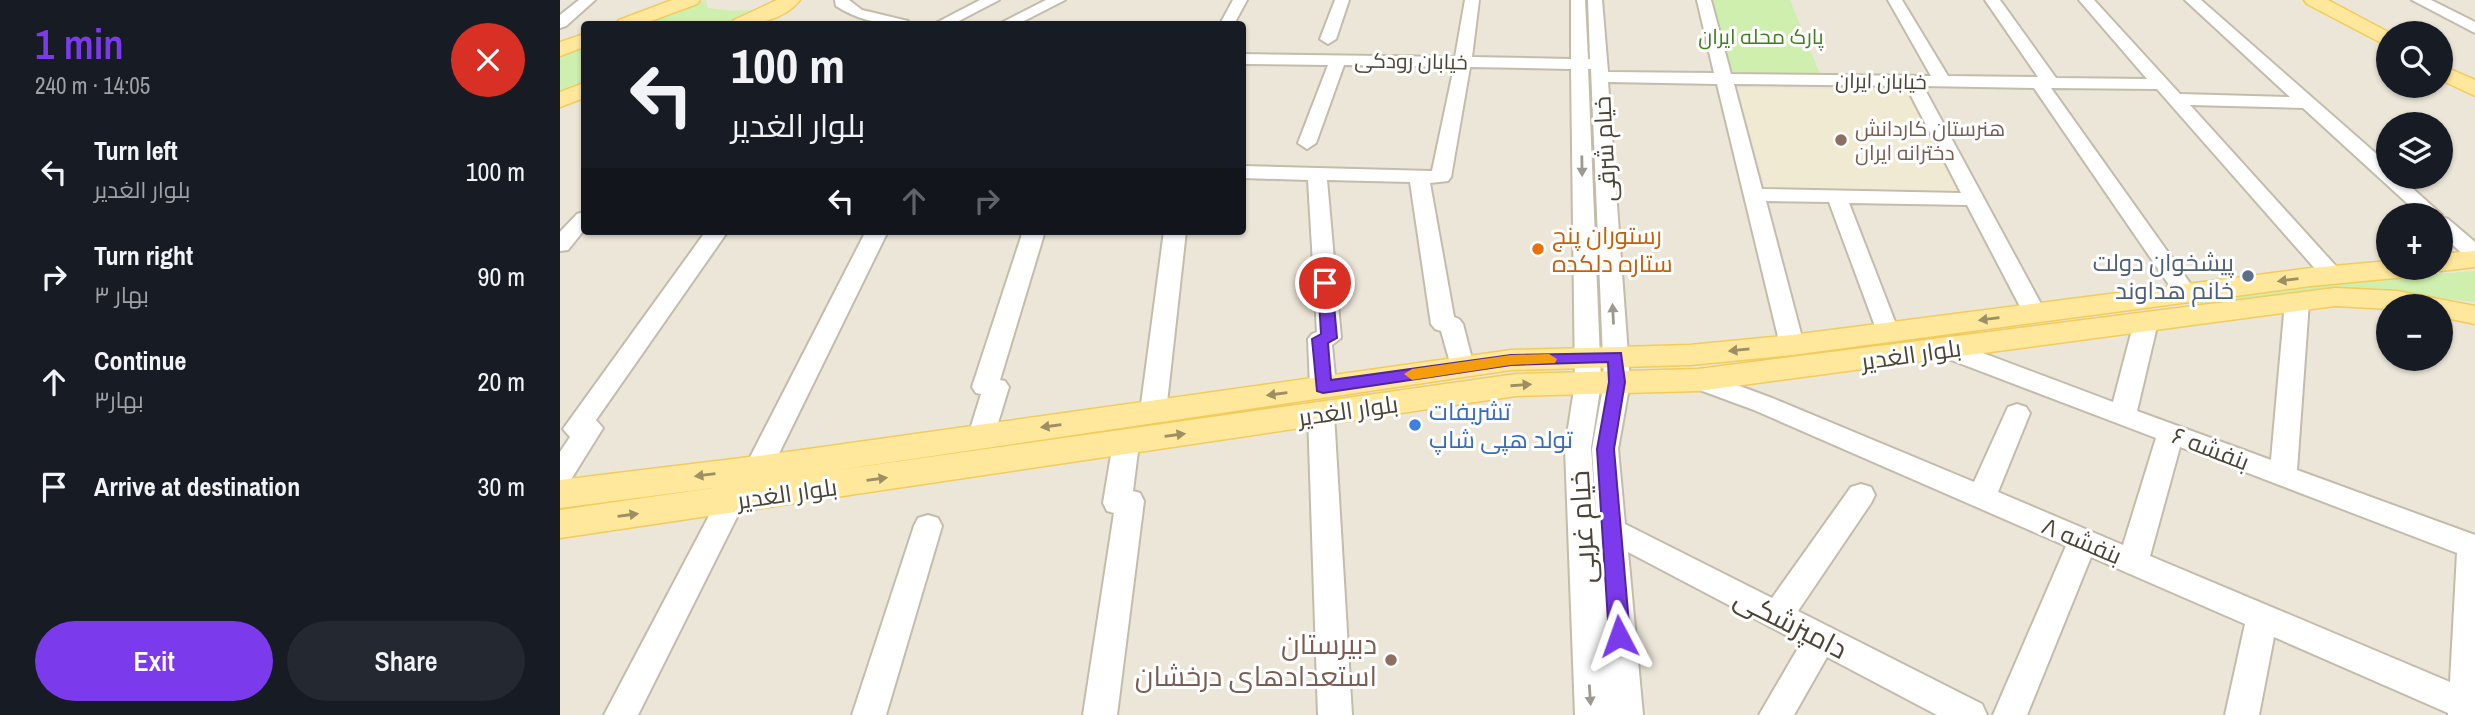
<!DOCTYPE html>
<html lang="en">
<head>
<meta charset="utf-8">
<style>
  :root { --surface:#171b24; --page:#242831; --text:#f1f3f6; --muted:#9ea1a6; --accent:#7c3aed }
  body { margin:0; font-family:"Archivo Narrow",Cairo,sans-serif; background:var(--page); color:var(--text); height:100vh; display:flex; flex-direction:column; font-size:26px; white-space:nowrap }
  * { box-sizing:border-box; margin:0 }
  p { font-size:23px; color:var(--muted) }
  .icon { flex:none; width:38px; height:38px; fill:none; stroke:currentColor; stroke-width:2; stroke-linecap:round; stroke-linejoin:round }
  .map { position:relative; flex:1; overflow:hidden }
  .drawer { display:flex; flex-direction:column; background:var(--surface); width:560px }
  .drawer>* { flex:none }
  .guide { position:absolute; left:21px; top:21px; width:665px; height:214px; border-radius:7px; box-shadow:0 2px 5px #0004; background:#171b24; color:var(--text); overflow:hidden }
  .buttons { position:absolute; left:1816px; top:21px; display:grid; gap:14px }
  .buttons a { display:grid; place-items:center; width:77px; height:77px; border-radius:50%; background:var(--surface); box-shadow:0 2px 5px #0004; font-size:35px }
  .pin { position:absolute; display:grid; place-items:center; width:60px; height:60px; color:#fff; margin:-30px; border:4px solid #fff; border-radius:50%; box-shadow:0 2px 7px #0007 }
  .me { position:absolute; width:77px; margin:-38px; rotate:356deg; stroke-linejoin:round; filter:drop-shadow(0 0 5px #0008) }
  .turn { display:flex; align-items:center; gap:24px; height:147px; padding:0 35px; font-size:32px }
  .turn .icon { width:91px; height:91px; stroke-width:2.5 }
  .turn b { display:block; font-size:49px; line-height:60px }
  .lanes { display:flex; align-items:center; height:66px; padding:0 35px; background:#0003; justify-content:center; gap:35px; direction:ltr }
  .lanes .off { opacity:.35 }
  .round { display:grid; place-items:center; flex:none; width:74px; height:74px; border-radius:37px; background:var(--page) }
  .overview { display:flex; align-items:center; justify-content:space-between; height:119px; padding:0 35px }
  h1 { font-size:42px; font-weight:600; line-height:52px; color:var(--accent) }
  .cta { display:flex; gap:14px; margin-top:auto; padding:14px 35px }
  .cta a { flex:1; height:80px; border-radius:42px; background:var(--accent); color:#fff; font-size:28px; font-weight:600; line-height:80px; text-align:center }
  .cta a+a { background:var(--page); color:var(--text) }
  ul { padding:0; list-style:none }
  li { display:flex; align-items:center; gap:21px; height:105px; padding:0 35px }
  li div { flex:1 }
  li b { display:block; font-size:26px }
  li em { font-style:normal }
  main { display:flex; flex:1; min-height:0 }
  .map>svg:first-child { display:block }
  .residential { fill:#ebe6d8; fill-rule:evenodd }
  .education { fill:#f1ead3 }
  .green { fill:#cfefaf }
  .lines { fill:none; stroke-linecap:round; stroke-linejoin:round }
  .minor-casing { stroke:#c4bcab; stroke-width:4 }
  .major-casing { stroke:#f2cb5d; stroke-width:3 }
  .minor { fill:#fff; fill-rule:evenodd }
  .major { fill:#ffe79b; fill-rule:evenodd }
  .oneway { fill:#9d9991 }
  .oneway2 { fill:#9d8e64 }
  .route { fill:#7c3aed; stroke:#51269a; stroke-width:2 }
  .slow { fill:#f59e0b }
  .education-dot { fill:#8d6e63; stroke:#fff; stroke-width:2.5 }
  .food-dot { fill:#e8710a; stroke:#fff; stroke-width:2.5 }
  .service-dot { fill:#5c6f8a; stroke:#fff; stroke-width:2.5 }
  .shop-dot { fill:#3f7fe0; stroke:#fff; stroke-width:2.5 }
  .labels { text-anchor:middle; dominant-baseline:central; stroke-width:6; stroke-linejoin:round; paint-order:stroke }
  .far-park-label { font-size:21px; fill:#418020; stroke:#fff }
  .far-street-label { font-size:21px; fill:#4c4537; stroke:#fff }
  .far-education-label { font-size:21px; fill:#785e54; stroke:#fff; text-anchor:start }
  .street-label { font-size:24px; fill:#4c4537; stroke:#fff }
  .food-label { font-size:24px; fill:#c56008; stroke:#fff; text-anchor:start }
  .service-label { font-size:24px; fill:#4e5e75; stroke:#fff; text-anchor:end }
  .shop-label { font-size:24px; fill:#366cbe; stroke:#fff; text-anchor:start }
  .near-street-label { font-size:28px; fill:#4c4537; stroke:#fff }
  .near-education-label { font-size:28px; fill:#785e54; stroke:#fff; text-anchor:end }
</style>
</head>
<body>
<main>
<section class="drawer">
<div class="overview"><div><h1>1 min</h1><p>240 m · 14:05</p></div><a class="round" style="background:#d93025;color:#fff"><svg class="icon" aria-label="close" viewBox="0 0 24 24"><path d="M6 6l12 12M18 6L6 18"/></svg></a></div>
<ul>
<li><svg class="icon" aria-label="left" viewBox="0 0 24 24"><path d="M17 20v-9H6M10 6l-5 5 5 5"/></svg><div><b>Turn left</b><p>بلوار الغدیر</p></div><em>100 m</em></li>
<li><svg class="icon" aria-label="right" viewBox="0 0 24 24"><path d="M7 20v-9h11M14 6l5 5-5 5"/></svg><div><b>Turn right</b><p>بهار ۳</p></div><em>90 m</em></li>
<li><svg class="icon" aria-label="ahead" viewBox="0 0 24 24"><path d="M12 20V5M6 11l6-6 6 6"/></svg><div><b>Continue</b><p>بهار۳</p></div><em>20 m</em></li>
<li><svg class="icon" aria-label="arrive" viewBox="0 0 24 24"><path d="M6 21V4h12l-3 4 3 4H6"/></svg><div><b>Arrive at destination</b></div><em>30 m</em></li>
</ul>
<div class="cta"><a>Exit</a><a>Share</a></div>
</section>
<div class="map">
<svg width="1915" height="715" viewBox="0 0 1915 715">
  <rect width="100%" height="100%" fill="#f7f3ea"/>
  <path class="residential" d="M0,0H1915V715H0ZM24,24H682V231H24ZM1829,33H1881V86H1829ZM1829,124H1881V177H1829ZM1829,215H1881V268H1829ZM1829,306H1881V359H1829Z"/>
  <path class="education" d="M1184,88L1345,90L1399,193L1206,190L1179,91Z"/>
  <path class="green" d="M146,0L148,8L173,11L198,10L163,24H83Z
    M1148,0H1230L1260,74L1167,72Z
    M24,47V81L0,92V56Z
    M1915,271V302L1809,290L1759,291L1639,305L1633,300L1746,284Z"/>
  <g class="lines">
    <g class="minor-casing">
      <path id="minor" d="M19,0H35L6,26L0,28V15Z
        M275,0H289L302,10L348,21L350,24C324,26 298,20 276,6Z
        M420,0H439L393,24H374Z
        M486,0H505L458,24H439Z
        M673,0H687L674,24H660Z
        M775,0H789L776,39L768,44L760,39Z
        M905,0H919L912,57L1011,59V0H1025L1028,59H1030L1028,0H1042L1048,72L1154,73L1137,0H1151L1171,74L1371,76L1328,0H1342L1388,76L1478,77L1425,0H1440L1496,78L1587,79L1519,0H1534L1620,94L1730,97L1625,0H1641L1829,165V177H1840L1882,215H1860L1743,108L1630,105L1784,275L1781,280H1765L1597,89L1491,88L1637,293L1634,298H1618L1474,88L1363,86L1486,313L1482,318L1474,320L1466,318L1407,205L1289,203L1339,332L1335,337L1327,340L1319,337L1269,202L1206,201L1244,345L1241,351L1232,353L1223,351L1220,345L1157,84L1048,82L1070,382L1058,449L1065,524L1212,598L1291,487L1301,484L1311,487L1315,495L1311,503L1238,611L1422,704L1427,715H1377L1267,657L1234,715H1199L1241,643L1068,552L1083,715H1015L1005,448L1015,383L1011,69L910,67L891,177L888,181L870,183L894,317L899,319L903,324L914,367L911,373L902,375L893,373L881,331L875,329L871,324L850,182L767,180L781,338L772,345L776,387L772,393L763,396L754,393L750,387L748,339L752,334L757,332L748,180L682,178V166L872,171L894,67L784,65L756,143L747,149L738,143L768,65L682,64V54L895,57ZM1028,69H1031L1044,382L1032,449L1037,529L1031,448L1041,383ZM1174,84L1346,86L1401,193L1202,189Z
        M1852,0H1871L1915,22V33Z
        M24,212V230L8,250L0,251V232L17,214Z
        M1881,217L1888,219L1915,242V260L1907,258L1881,234Z
        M146,231H168L36,420L43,428L10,481L0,484V452L10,437L3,429Z
        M306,231H328L208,476L198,479L188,476L184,469Z
        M463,231H485L440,380L445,381L449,387L434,436L430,443L421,445L412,443L408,436L421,394L416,393L412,387Z
        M604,231H626L606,412L602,418L593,421L584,418L580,412Z
        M1737,295L1745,297L1749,302L1737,470L1915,535V715H1888V713L1714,637L1699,715H1665L1685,624L1531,557L1467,715H1433L1506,546L1194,410L1129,386L1125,380L1129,374L1138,372L1147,374L1212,398L1414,482L1448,407L1457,404L1466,407L1470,413L1438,492L1563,545L1596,438L1378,355L1375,349L1378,343L1387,341L1396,343L1553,402L1574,322L1578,317L1586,315L1594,317L1598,322L1577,411L1711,460L1725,302L1729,297ZM1620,447L1897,553L1890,682L1590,556Z
        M761,405L770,408L774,414L792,715H758L748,414L752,408Z
        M566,433L575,436L579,443L573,491L580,493L584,501L557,715H523L554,513L547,511L543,503L553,443L557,436Z
        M171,490L181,493L185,501L78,715H44L161,493Z
        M368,515L378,518L382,526L326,715H292L354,526L358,518Z"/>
    </g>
    <g class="major-casing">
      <path id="major" d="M112,0H140L137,4L83,24H56L59,20Z
        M217,0H240C224,20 195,26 171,24L174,20Z
        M1744,0H1768L1830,33L1829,47L1747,4Z
        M24,34V47L0,56V42Z
        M1881,65L1915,80V96L1881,80Z
        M24,83V98L0,107V92Z
        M1915,251V267L1881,271L1870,268H1881V254Z
        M1829,261V268H1859L1855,274L1845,277L1751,286L1232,355L1130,365L951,370L271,471L956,374L1138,369L1775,288L1837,291L1915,306V324L1881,317V306H1829V309L1775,306L1138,391L956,396L0,538V510L160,487L0,508V480L198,456L951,350L1130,345L1232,335L1751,268Z"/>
    </g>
    <use href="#minor" class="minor"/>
    <use href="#major" class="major"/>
  </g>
  <defs><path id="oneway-solid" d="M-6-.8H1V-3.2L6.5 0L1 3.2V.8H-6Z" transform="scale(1.75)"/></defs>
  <g class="oneway">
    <use href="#oneway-solid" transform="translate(1022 166) rotate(89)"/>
    <use href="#oneway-solid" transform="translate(1053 314) rotate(-93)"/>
    <use href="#oneway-solid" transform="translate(1030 695) rotate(86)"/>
  </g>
  <g class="oneway2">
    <use href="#oneway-solid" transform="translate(1728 280) rotate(173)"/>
    <use href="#oneway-solid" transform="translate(1429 319) rotate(173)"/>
    <use href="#oneway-solid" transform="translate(1179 350) rotate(174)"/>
    <use href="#oneway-solid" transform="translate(961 385) rotate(-4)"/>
    <use href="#oneway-solid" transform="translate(717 394) rotate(172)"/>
    <use href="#oneway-solid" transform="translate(491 426) rotate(172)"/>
    <use href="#oneway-solid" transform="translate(615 435) rotate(-8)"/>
    <use href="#oneway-solid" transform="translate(145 475) rotate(173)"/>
    <use href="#oneway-solid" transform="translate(317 479) rotate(-8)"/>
    <use href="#oneway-solid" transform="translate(68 515) rotate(-8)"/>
  </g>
  <path class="route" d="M765,279L772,283L777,338L768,343L771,380L951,355L1061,353L1065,382L1054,449L1070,636L1067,643L1059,645L1052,643L1049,636L1037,449L1049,382L1048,362L951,365L763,393L757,391L752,339L761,334L758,283Z"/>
  <path class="slow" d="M989,354L997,359L995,363L951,365L852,380L844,374L852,369L951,355Z"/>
  <g class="education-dot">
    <circle cx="1281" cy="140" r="7"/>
    <circle cx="831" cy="660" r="7"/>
  </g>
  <circle class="food-dot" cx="978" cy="249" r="7"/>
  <circle class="service-dot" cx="1688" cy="276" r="7"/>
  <circle class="shop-dot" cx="855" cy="425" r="7"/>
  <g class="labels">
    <g class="far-park-label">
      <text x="1201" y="36">پارک محله ایران</text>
    </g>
    <g class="far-street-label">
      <text transform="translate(851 61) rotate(1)">خیابان رودکی</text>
      <text transform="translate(1321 81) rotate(1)">خیابان ایران</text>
    </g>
    <g class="far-education-label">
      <text x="1295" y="128">هنرستان کاردانش<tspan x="1295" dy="24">دخترانه ایران</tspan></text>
    </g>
    <g class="street-label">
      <text transform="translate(1044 149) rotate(-93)">خیام شرقی</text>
      <text transform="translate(1351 354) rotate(-8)">بلوار الغدیر</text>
      <text transform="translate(788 410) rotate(-8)">بلوار الغدیر</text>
      <text transform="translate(1651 448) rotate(21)">بنفشه ۶</text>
      <text transform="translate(227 493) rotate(-8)">بلوار الغدیر</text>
      <text transform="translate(1522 540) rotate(23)">بنفشه ۸</text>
    </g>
    <g class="food-label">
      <text x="992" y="235">رستوران پنج<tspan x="992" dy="28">ستاره دلکده</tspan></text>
    </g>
    <g class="service-label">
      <text x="1674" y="262">پیشخوان دولت<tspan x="1674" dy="28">خانم هداوند</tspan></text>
    </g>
    <g class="shop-label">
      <text x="869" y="411">تشریفات<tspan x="869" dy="28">تولد هپی شاپ</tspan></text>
    </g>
    <g class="near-street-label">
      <text transform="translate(1022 527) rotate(-93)">خیام غربی</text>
      <text transform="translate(1231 623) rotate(27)">دامپزشکی</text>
    </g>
    <g class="near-education-label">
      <text x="817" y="644">دبیرستان<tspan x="817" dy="32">استعدادهای درخشان</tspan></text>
    </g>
  </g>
</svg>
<div class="buttons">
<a><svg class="icon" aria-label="search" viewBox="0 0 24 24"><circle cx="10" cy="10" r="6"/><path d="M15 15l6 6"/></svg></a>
<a><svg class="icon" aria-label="layers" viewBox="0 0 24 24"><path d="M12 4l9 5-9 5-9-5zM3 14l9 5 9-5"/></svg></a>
<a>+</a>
<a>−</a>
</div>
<div class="pin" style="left:765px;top:283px;background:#d93025"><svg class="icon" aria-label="arrive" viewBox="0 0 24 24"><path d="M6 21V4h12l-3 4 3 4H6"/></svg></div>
<svg class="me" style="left:1059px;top:636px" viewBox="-20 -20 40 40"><path d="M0-17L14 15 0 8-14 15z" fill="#7c3aed" stroke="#fff" stroke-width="4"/></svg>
<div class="guide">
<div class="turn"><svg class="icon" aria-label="left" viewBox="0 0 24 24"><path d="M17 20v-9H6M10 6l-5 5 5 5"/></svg><div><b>100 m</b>بلوار الغدیر</div></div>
<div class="lanes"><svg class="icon" aria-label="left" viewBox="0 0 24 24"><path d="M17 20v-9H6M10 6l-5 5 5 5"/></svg><svg class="icon off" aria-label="ahead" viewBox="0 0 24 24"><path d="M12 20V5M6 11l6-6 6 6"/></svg><svg class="icon off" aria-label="right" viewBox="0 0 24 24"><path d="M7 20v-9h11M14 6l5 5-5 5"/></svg></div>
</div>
</div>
</main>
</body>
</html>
